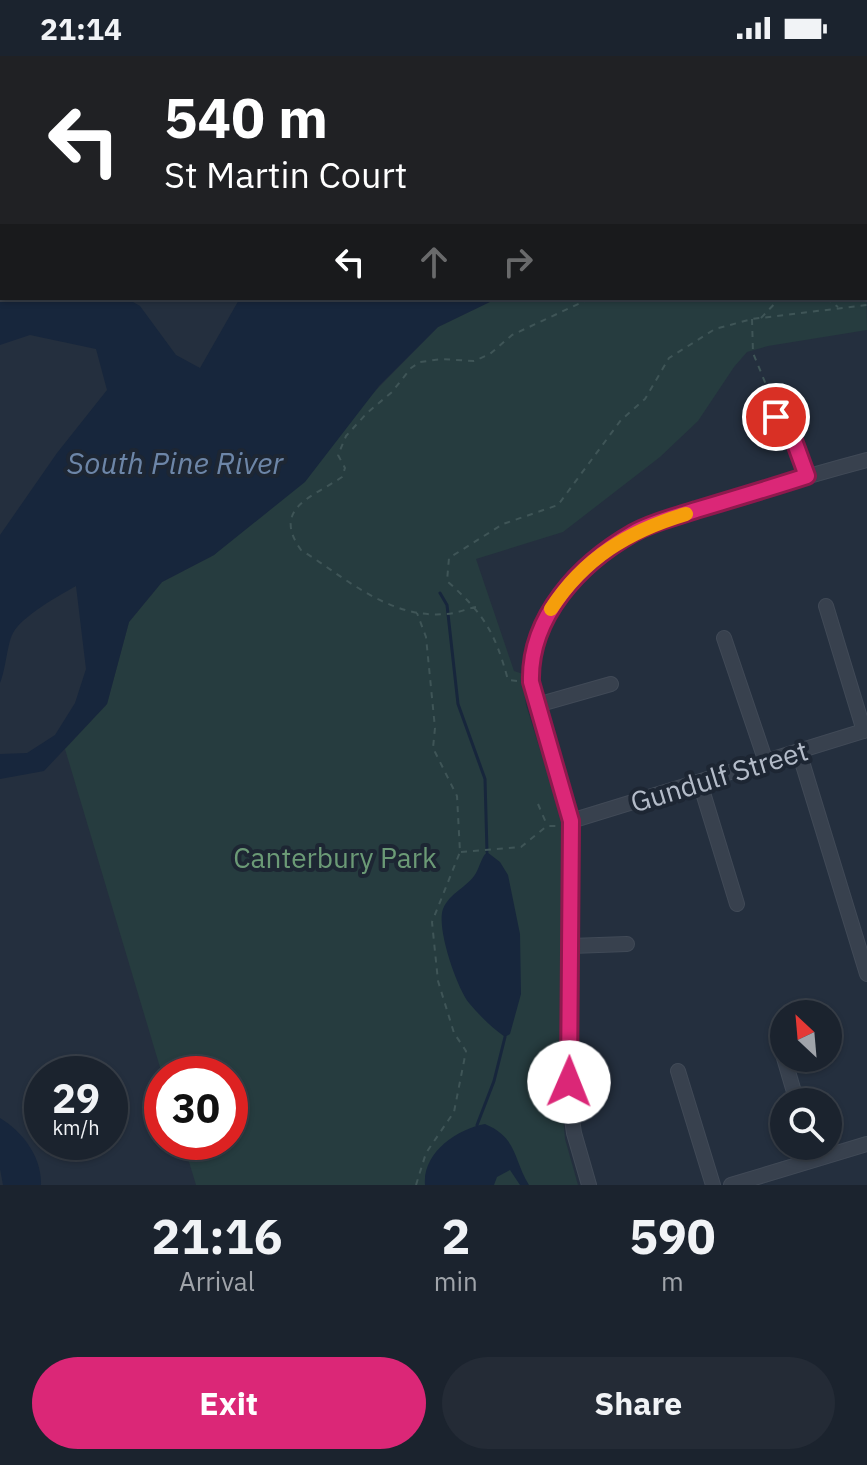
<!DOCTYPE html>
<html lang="en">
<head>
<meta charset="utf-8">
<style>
  :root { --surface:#1b232e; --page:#242b36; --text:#f1f3f6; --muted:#a0a4aa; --line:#39404a; --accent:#db2777 }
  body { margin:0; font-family:"IBM Plex Sans",sans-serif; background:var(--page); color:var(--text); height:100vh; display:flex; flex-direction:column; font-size:30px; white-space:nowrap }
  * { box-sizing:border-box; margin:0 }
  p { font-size:26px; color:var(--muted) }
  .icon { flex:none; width:44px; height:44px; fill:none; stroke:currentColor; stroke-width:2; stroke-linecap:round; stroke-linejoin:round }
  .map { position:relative; height:1129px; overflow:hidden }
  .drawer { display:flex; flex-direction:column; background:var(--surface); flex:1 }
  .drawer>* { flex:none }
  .banner { position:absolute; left:0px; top:0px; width:868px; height:244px; box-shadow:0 2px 6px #0004,0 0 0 2px var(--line); background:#202124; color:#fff; overflow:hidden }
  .needle { width:52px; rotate:334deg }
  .tools { position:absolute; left:770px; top:944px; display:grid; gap:16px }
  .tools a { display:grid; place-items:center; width:72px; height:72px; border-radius:50%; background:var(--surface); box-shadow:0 2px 6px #0004,0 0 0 2px var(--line); font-size:40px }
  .speed { position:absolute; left:24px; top:1000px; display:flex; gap:16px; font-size:40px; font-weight:700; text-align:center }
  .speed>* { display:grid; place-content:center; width:104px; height:104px; border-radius:50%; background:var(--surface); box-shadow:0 2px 6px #0004,0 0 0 2px var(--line); line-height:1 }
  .speed small { font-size:20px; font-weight:400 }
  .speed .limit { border:12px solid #d22; background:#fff; color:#111 }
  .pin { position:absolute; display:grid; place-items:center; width:68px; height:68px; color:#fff; margin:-34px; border:4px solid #fff; border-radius:50%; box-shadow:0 2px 8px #0007 }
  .me { position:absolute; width:88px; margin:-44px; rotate:1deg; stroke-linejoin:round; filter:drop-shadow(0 0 6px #0008) }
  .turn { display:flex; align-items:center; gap:28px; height:168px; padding:0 32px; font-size:36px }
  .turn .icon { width:104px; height:104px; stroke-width:2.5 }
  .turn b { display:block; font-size:56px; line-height:68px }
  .lanes { display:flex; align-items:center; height:76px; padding:0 32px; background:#0003; justify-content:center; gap:40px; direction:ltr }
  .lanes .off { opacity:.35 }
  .eta { display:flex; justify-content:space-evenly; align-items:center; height:136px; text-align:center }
  .eta b { font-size:48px; font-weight:700; line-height:56px }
  .button { display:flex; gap:16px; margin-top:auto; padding:16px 32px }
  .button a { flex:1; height:92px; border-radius:48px; background:var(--accent); color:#fff; font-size:32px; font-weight:700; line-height:92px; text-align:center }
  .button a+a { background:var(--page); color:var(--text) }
  .status { display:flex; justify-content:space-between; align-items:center; height:56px; padding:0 40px; background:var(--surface); direction:ltr }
  .status svg { height:22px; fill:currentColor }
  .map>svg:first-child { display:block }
  .green { fill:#263c3f }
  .water { fill:#17263c }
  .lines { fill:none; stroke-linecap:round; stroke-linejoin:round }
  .stream { stroke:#17263c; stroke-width:3 }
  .minor-casing { stroke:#414a57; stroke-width:16 }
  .path { stroke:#3f5557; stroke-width:2; stroke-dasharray:6 6; stroke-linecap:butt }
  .minor { stroke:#38414e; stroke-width:14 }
  .route-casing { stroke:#8e194d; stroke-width:20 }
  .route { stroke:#db2777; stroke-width:14 }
  .slow { stroke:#f59e0b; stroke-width:14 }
  .labels { text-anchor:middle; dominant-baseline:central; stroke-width:8; stroke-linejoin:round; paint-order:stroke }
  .street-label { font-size:28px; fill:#b4bcc9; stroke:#1d2633 }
  .park-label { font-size:28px; fill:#6b9a76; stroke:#1d2633 }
  .water-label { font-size:30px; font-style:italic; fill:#6d86a8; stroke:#1d2633 }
</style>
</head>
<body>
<div class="status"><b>21:14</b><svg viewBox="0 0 49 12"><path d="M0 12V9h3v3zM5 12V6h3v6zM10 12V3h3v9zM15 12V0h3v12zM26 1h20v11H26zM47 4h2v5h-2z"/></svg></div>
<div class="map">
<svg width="867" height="1129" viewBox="0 0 867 1129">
  <rect width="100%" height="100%" fill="#242f3e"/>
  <path class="green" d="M866,228L867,274L768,290L747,296L734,311L698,365L660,401L563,476L476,503L514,615L523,618L526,649L564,769L560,1027L565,1083L578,1129H196L183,1086H230V1018H162L65,693L107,648L129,566L162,526L214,499L438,271L498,242H866Z"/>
  <path class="water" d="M0,0H257L258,2H2L0,67Z
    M576,0H741L743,2H571Z
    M0,192L2,242H126L140,250L176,299L200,312L240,242H498L438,271L379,330L305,426L214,499L162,526L129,566L107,648L44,715L0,723V698L27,697L55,679L75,647L86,613L76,530C60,539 22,560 13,577C7,588 6,613 0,627V479L57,397L107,334L96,293L30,279L0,289Z
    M487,796L500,806L508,819L520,878L521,938L510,978L505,981C492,972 479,959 469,947C457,932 436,872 443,853C450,836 467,832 476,817C480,810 481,802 487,796Z
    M0,1062C23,1076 42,1101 41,1129H3L0,1113Z
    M485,1068C518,1082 513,1103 529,1129H520L510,1114L497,1121L494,1129H425C422,1097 457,1073 485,1068Z"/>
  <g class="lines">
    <path class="stream" d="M440,537L447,549L458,648L485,723L487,796
      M477,1069L494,1025L505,981"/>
    <g class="minor-casing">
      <path id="minor" d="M866,109L867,112
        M866,218L867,219
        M776,361L792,379L807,420
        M826,550L864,675
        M724,582L766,706
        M537,649L611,628
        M799,696L867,918
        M700,727L737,848
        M571,765L867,674
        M571,890L627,888
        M779,985L797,1046
        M678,1015L713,1129
        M589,1129L574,1077L570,1049L571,765L531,626C530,561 579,507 633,477C656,464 684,458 708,451C761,434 814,418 867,404
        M731,1129L867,1088"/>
    </g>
    <path class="path" d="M826,242L838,251
      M761,262L780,242
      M752,263L753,297L774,348
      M476,551C466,553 455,558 446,558C389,563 346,522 301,494C271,452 313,441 342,421L345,412L338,399L346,380L367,357L392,336L411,312L420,306L442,303L474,305L490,298L512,279L591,242
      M517,625L508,624C495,576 484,558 447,525L449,502L503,468L558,449L621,364L645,343L669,302L715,273L752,263L867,249
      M538,748L547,769
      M461,796L521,791L547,770H559
      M416,1129L426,1097L454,1056L466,995L454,977L438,925L432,866L460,796L457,740L433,692L435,672L426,581L417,557"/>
    <use href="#minor" class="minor"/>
  </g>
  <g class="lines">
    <g class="route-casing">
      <path id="route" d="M569,1026L571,765L531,626C529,561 579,508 633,477C652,466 675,461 696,454C733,443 770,432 807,420L792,379L776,361"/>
    </g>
    <use href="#route" class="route"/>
    <path class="slow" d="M551,553C584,502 629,475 686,458"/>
  </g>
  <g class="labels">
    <g class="street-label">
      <text transform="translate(719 720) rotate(-17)">Gundulf Street</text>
    </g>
    <g class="park-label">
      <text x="335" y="801">Canterbury Park</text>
    </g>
    <g class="water-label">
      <text x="175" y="406">South Pine River</text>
    </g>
  </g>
</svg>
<div class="tools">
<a><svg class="needle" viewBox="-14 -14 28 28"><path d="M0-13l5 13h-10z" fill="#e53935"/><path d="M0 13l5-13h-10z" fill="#a0a4aa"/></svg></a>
<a><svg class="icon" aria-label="search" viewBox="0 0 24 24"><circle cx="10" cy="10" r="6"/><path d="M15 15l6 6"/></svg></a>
</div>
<div class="speed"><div>29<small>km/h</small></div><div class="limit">30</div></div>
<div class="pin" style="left:776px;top:361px;background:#d93025"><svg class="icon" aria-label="arrive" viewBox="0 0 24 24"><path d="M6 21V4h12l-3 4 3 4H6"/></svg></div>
<svg class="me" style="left:569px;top:1026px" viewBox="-20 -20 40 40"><circle r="19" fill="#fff"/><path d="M0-13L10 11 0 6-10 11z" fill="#db2777"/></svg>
<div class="banner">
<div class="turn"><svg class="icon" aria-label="left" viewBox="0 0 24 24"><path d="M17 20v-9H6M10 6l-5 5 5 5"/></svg><div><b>540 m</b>St Martin Court</div></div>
<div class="lanes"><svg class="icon" aria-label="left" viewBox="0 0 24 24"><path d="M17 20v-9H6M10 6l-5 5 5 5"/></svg><svg class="icon off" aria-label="ahead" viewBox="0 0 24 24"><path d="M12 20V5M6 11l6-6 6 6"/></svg><svg class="icon off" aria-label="right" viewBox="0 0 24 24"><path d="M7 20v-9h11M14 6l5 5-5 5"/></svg></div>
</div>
</div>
<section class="drawer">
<div class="eta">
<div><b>21:16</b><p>Arrival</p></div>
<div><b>2</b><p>min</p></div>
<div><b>590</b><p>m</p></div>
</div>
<div class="button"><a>Exit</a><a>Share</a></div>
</section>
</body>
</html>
